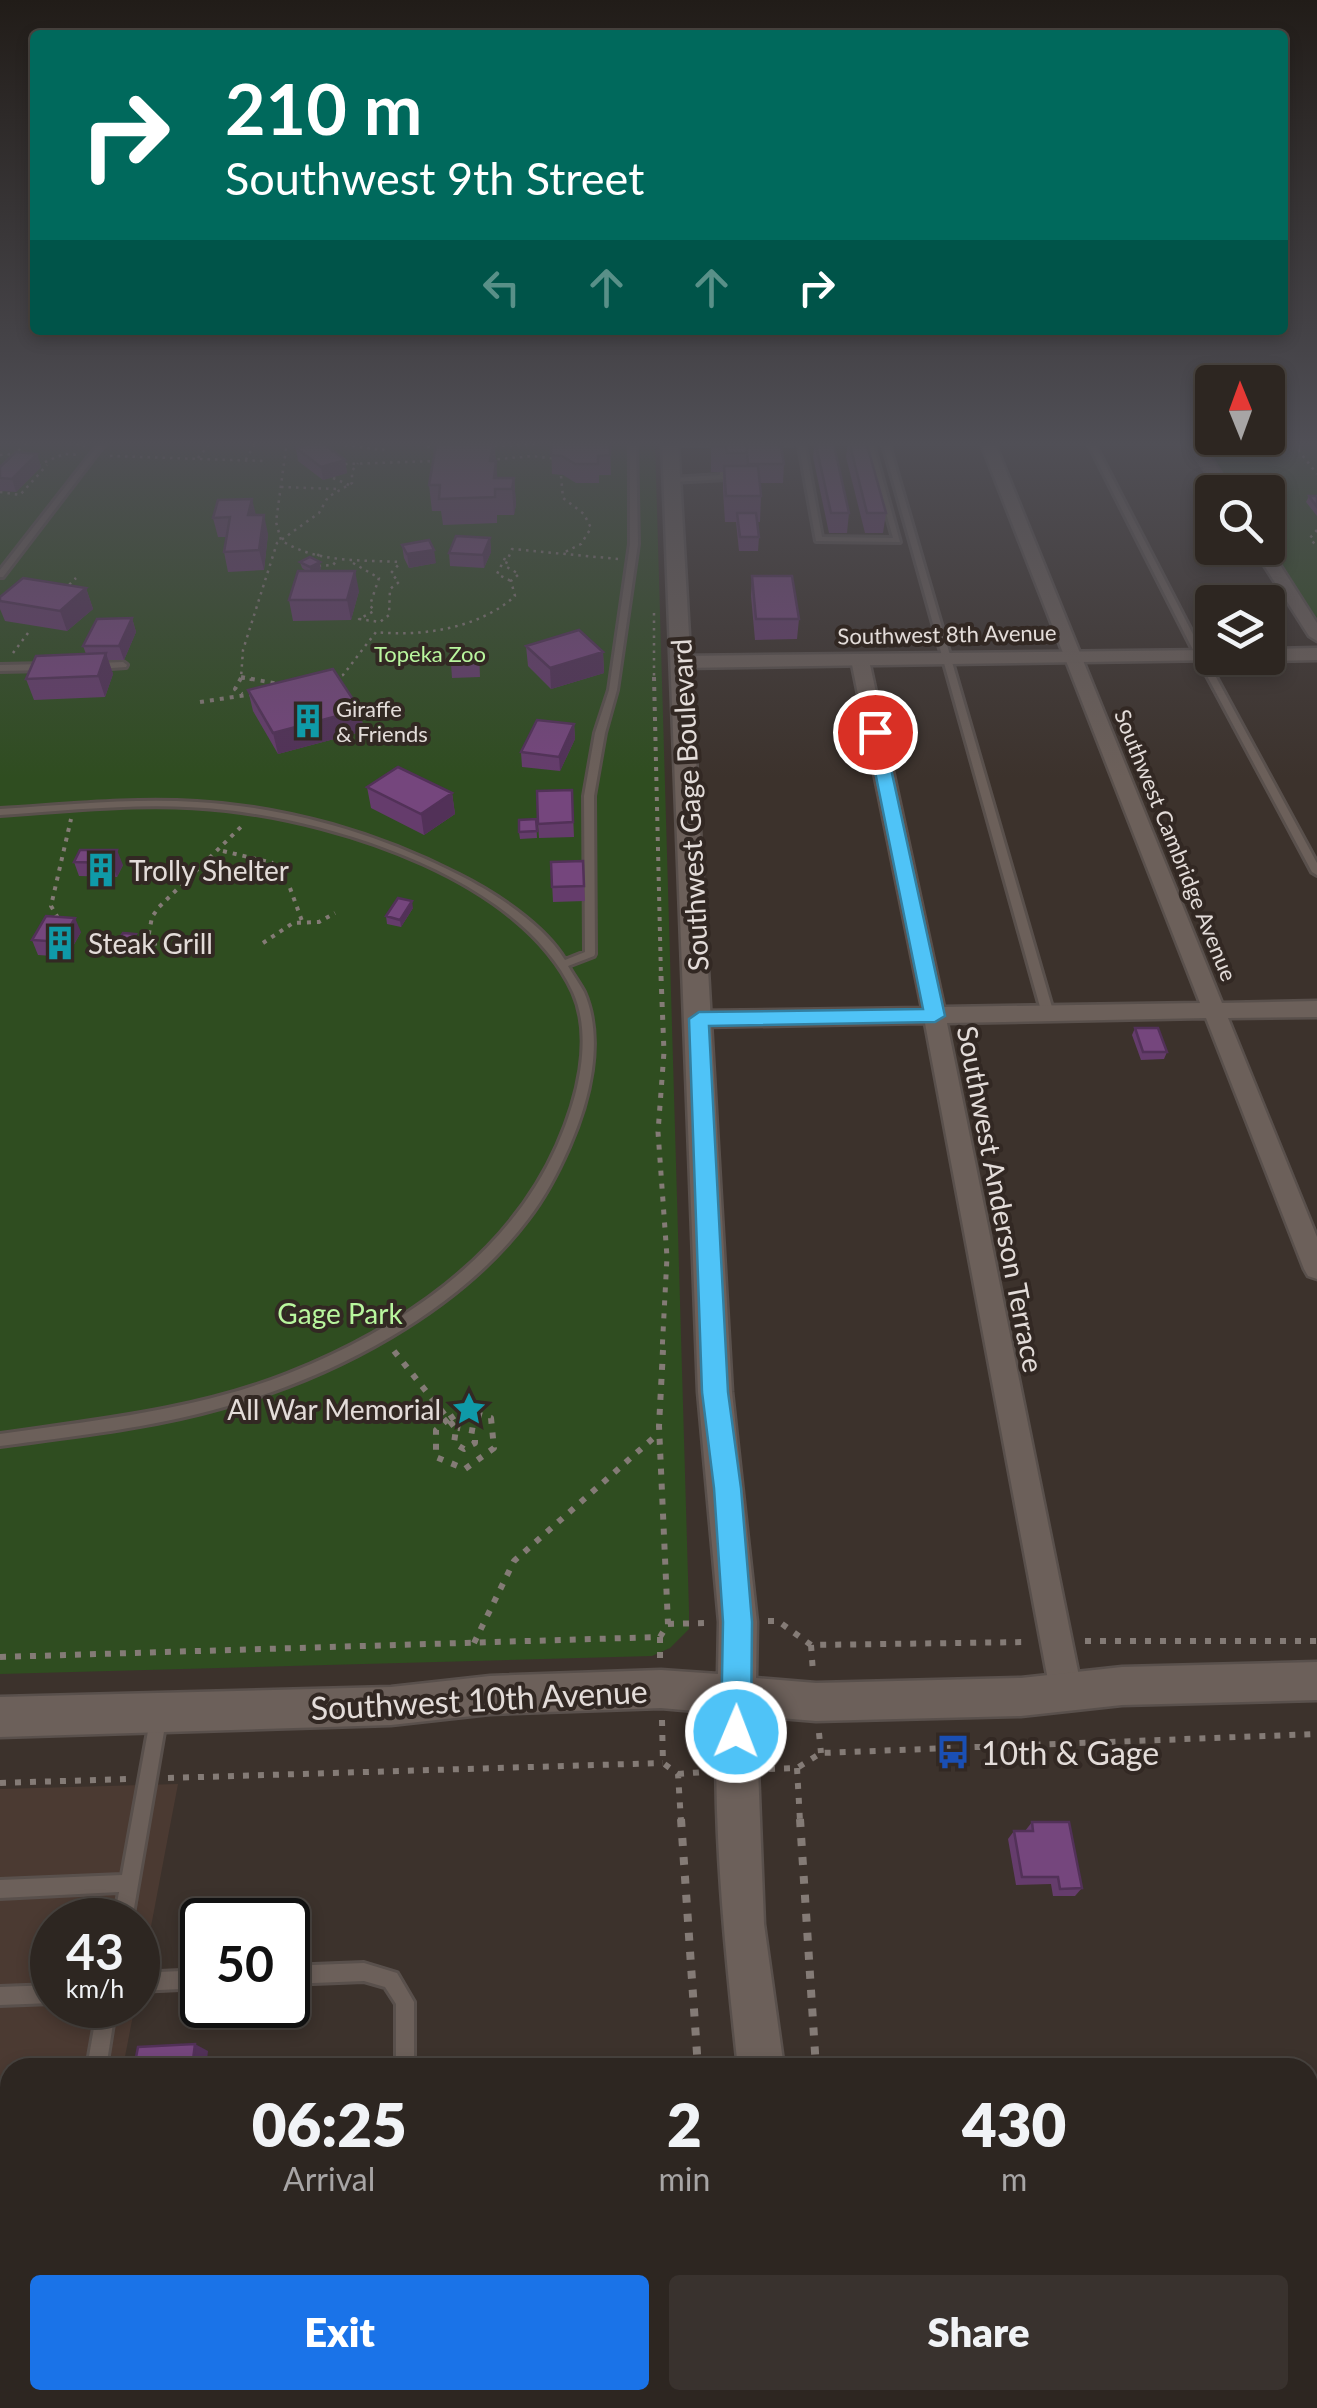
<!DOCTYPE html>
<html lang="en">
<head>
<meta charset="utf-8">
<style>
  :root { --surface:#2d2621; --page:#39322e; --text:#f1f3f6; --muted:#a7a5a5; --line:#48433f; --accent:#1a73e8 }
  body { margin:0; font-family:Lato,sans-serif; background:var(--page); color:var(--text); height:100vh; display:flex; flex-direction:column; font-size:38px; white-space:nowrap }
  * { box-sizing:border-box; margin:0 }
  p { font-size:32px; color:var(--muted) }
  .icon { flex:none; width:55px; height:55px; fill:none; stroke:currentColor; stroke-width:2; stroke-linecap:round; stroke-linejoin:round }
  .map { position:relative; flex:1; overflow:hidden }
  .drawer { position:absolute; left:0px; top:2058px; width:1318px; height:352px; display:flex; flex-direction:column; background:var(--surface); border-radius:30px 30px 0 0; box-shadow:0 5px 15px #0003,0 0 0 2px var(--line) }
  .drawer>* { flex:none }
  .banner { position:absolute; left:30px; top:30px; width:1258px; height:305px; border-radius:10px; box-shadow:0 5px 15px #0003,0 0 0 2px var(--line); background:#00695c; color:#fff; overflow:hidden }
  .needle { width:65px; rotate:359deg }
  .buttons { position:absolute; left:1195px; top:365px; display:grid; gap:20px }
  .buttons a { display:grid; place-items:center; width:90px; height:90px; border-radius:10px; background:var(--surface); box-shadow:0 5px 15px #0003,0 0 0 2px var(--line); font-size:50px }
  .speed { position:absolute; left:30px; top:1898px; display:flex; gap:20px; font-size:50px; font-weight:700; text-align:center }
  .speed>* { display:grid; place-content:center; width:130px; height:130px; border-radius:50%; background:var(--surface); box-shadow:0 5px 15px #0003,0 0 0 2px var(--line); line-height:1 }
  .speed small { font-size:25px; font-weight:400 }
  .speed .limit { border:5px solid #111; border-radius:15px; background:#fff; color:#111 }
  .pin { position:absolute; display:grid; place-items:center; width:85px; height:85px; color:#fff; margin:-42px; border:5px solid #fff; border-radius:50%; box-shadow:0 2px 10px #0007 }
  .me { position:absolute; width:110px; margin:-55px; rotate:1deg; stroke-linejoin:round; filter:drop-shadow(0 0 8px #0008) }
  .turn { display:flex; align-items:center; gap:35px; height:210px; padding:0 30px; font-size:45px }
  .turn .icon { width:130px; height:130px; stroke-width:2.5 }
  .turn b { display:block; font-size:70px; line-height:85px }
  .lanes { display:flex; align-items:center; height:95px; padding:0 30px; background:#0003; justify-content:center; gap:50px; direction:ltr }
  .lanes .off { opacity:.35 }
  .eta { display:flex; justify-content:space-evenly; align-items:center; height:170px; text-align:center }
  .eta b { font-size:60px; font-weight:800; line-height:70px }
  .cta { display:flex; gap:20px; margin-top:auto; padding:20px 30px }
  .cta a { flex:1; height:115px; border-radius:10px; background:var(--accent); color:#fff; font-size:40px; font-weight:800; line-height:115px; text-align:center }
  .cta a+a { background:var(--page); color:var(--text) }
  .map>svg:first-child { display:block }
  .built { fill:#4b3a32 }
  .green { fill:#2f4d20 }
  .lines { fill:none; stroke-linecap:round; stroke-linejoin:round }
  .service-casing { stroke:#59504c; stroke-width:6 }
  .minor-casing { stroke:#59504c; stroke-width:5 }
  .tertiary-casing { stroke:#59504c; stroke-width:5 }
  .secondary-casing { stroke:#59504c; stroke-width:5 }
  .path-far4 { stroke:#847b76; stroke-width:2.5; stroke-dasharray:2.5 5; stroke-linecap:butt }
  .path-far3 { stroke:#847b76; stroke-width:4; stroke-dasharray:4 6; stroke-linecap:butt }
  .path-far2 { stroke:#847b76; stroke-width:5; stroke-dasharray:5 8; stroke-linecap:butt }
  .path-far1 { stroke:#847b76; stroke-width:6; stroke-dasharray:6 9; stroke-linecap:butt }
  .path { stroke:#847b76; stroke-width:8; stroke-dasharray:8 11; stroke-linecap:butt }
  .service { fill:#6c605a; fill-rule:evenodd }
  .minor { fill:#6c605a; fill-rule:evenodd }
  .tertiary { fill:#6c605a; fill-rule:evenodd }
  .secondary { fill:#6c605a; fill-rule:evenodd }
  .wall { fill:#653c6c }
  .shaded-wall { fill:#523158 }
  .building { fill:#75467d; stroke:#523158; stroke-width:2.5 }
  .route { fill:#4fc3f7; stroke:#337fa1; stroke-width:2.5 }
  .labels { text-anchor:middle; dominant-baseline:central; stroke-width:8; stroke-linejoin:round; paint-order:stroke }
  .far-street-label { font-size:22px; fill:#e3dcd9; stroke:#322823 }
  .far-park-label { font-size:22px; fill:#b9f69e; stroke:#322823 }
  .far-poi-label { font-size:22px; fill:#e3dcd9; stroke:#322823; text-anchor:start }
  .street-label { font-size:28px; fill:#e3dcd9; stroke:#322823 }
  .poi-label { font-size:28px; fill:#e3dcd9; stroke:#322823; text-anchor:start }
  .park-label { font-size:28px; fill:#b9f69e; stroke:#322823 }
  .near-street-label { font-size:32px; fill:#e3dcd9; stroke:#322823 }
  .near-poi-label { font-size:32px; fill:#e3dcd9; stroke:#322823; text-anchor:start }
</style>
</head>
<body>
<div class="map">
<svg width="1317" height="2408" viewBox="0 0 1317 2408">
  <rect width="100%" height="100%" fill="#3c322c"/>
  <path class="built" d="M178,1784L138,1995V1920H52V2005H135L123,2067L10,2068V2400H58L56,2408H0V1789Z"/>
  <path class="green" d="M0,441H655L689,1611V1629L670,1648L652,1656L0,1674Z
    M1201,441H1317V621L1268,544V492H1234Z"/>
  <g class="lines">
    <g class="service-casing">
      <path id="service" d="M101,441H107L3,577H0V570Z
        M630,441H636L638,544L617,690L605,733L594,796L595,954L594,956L568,966C573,975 579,983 584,992C605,1040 589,1102 569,1147C558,1172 545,1197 528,1219C458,1312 334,1377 224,1407C151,1428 75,1436 0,1446V1434C97,1420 196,1410 287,1374C398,1330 507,1258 557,1146C577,1101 594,1039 573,992C521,880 342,823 226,810C151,801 75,810 0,815V809C66,805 132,798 197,802C288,807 379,834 459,875C495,893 544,925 565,960L585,952L584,796L595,733L609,690L630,544Z
        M798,441H804L822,537L893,538L866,441H872L900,542L816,541Z
        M882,441H888L1054,1014L1052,1017H1044L1042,1014Z
        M1087,441H1093L1198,644L1317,863V875L1312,872L1190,644Z
        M724,462L728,464L727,479L672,482L668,480L672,478L720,475V464Z
        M123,662L127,665L126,667L97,669L93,666L97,663Z
        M0,665L47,664L51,667L47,670L0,671Z
        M158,1712L164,1714L166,1720L132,1920H114L119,1892L0,1898V1880L122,1875L150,1720L152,1714Z
        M364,1963L397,1973L414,2002V2068H396V2004L385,1987L364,1981L288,1984V1966Z
        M202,1970V1988L138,1991V1973Z
        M52,1985V2003L0,2005V1987Z
        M98,2005H116L106,2068H87Z
        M10,2149V2169L0,2170V2150Z
        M0,2308H10V2328H0Z
        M26,2400H48L49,2408H27Z
        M360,2400H382L379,2408H357Z
        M625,2400H647V2408H625Z"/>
    </g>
    <g class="minor-casing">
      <path id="minor" d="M799,441L792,445L670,446L663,442Z
        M980,441H994L1222,1003L1317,1001V1017L1228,1018L1317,1237V1279L1308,1276L1304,1269L1206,1018L947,1023L1082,1691L1077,1702L1066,1707L1055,1702L1050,1691L925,1023L699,1027L688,1019L699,1011L922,1008L851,660L860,655L869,660L944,1007L1200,1003Z
        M1186,441H1200L1233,492H1219Z
        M1268,546L1317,623V641L1309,636L1253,548Z"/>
    </g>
    <g class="tertiary-casing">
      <path id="tertiary" d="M1317,648V660L1268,661L1260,658H1268V649Z
        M1212,650V658H1221L1219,660L681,668L671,662L681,656Z"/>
    </g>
    <g class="secondary-casing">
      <path id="secondary" d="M662,441H678L732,1392L757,1622L756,1678L816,1683L1021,1678L1122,1667L1317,1662V1700L1122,1705L1021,1716L816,1721L756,1716L764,1924L784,2068H738C725,1949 713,1832 717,1713L661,1708L490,1714L391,1725L0,1737V1697L391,1687L490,1676L661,1670L718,1674L719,1622L698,1392Z
        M753,2400H805V2408H753Z"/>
    </g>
    <path class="path-far4" d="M54,441L85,446
      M214,441L256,442L245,461
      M287,441L276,522L281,540C315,563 362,560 401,562
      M344,441L342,445L383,450L387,442L401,441
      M424,441L426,447H441
      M1287,441L1292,442L1317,474
      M487,446L539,445
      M0,455L14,454
      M13,456L28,441
      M110,456L264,461
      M198,458L212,441
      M490,460L532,456L557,459
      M345,464L439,461
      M38,465L64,454L79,455
      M561,476L563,498L584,514L591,528L581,544L565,552
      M333,478L349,485
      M281,487L337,489
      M0,492L20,495L47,465
      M1317,530L1310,538L1317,547
      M319,554L314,561L320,566L333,565L338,559
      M505,558L497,574L511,581
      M353,563L379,578L370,605L374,611L359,619L380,622L389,615L390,589L399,582L391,573L401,562
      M64,590L76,578
      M654,613V680
      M13,653L31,629
      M335,678L343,675L376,632C422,637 480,628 515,596L511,581L519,574L505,566L512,549L618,559
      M252,680L241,678L243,650L277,543L319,513L328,497L352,483V471L358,463"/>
    <path class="path-far3" d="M241,677L279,684
      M654,677L661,978
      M241,678L235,689L242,694
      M200,702L253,694
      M223,851L273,863
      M290,888L302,921
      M58,918L51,906L71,819
      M167,943L147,944L152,917L159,907L244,824
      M263,943L293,923L319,922L335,913"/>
    <path class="path-far2" d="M661,976L664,1052L658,1132L667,1257L662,1352"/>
    <path class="path-far1" d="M394,1351L456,1429L454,1443L464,1449L475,1443V1431L458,1428
      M448,1419L436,1430V1457L465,1469L494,1448L491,1418L463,1410L448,1420
      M768,1621H778L811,1645L1029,1642
      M668,1624L707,1623
      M660,1637V1659
      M1085,1641H1317
      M474,1643L514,1561L659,1433
      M811,1645L813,1672
      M0,1657L660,1637L668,1624L659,1426L663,1350
      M662,1720L663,1763L678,1774L681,1821
      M819,1733L821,1753
      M797,1768L800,1821
      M769,1769L797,1768L821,1753L1317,1734
      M678,1774L704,1772
      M168,1778L663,1763
      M0,1783L127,1779"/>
    <path class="path" d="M681,1819L698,2068
      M800,1819L816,2068
      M712,2400L713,2408
      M843,2400V2408"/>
    <use href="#service" class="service"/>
    <use href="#minor" class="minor"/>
    <use href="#tertiary" class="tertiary"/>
    <use href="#secondary" class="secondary"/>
  </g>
  <path class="wall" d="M494,441L497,478H514L516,504L514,515H497V523L443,525L441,511H432L429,485Z
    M610,441L611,475H599V483H576L563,475L552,474L551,442Z
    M711,441L784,464L783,483H760L761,496L760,522H757L759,537L758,551H739L736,522H725L723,491V472H711Z
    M815,441H833L849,513L847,533H829L813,457Z
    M848,441H866L886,513L883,533H865L846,457Z
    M296,448L345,460L347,473L323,480L298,461Z
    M37,454L41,467L16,492L0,491V467Z
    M1309,496H1317V516L1306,502Z
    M256,515L268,534L264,570L228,572L224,552L226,537H218L213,518Z
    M490,538L491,552L484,568L450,566L449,553Z
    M402,545L436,563L409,568L404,558Z
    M300,562L321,569L317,571L359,591L351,620L293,621L289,600L306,571L302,568Z
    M752,576L799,619L797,639L755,640L751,596Z
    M86,588L93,609L67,631L5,621L0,609V597Z
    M132,618L136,632L124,660H108L113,674L105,697L34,700L26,679L86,654L83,646Z
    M526,646L603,652L604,673L551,689L528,666Z
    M479,651L480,677L452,678L451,664Z
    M248,690L360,710L364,731L278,754L253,711Z
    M574,724L575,739L560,771L522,767L521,752Z
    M367,787L452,793L455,814L424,835L371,808Z
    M572,790L574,837L539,838L538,824Z
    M536,819L537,838L520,839L519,832Z
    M80,850L123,865L117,877L79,876L74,862Z
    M583,861L585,901L553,902L551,862Z
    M413,908L401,927L387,924L386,916Z
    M81,932L67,957L38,955L32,940Z
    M139,941L133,951L120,949L117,942Z
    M1135,1028L1167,1052L1164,1059L1141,1060L1132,1035Z
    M1032,1822L1082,1888L1075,1896H1053L1051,1884L1016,1885L1008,1839L1014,1831H1025Z
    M1045,2400H1124L1125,2408H1047Z"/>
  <path class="shaded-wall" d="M494,441L496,461L498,489L490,461Z
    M37,454L41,467L16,492L12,479Z
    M345,460L347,473L323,480L321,467Z
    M514,478L516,504L514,515L512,489Z
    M252,499L257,519L248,515Z
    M264,515L268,534L264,570L259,550Z
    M490,538L491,552L484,568L483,555Z
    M434,550L436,563L409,568L407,554Z
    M320,562L321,569L311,573L310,567Z
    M355,571L359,591L351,620L347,600Z
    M86,588L93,609L67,631L60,611Z
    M132,618L136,632L124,660L119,646Z
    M603,652L604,673L551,689L550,668Z
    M106,653L113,674L105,697L98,676Z
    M360,710L364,731L278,754L273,733Z
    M574,724L575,739L560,771L559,757Z
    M452,793L455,814L424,835L421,814Z
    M117,850L123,865L117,877L112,863Z
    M412,901L413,908L401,927L400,920Z
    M75,918L81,932L67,957L61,942Z
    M136,934L139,941L133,951L130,944Z
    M195,2044L208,2051L206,2068H192Z"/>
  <path class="building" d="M320,441L345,460L321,467L296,448Z
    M494,441L490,461H496L494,478H514L512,489H495V497L439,499L440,485H429L436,445Z
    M563,441H610V455L598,456V464H575L562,456L551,455V442Z
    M711,441H746L747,453H727L726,446H712Z
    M746,441H780L784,464H748Z
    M815,441H833L849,513H831Z
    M849,441H866L886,513H867Z
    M16,452L37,454L12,479L0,478V467Z
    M724,466H758L761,496H726Z
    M1309,496H1317V507Z
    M252,499L248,515H264L259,550L224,552L230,517L213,518L218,500Z
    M737,513H756L759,537H740Z
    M456,536L490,538L483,555L449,553Z
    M429,540L434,550L407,554L402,545Z
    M310,557L320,562L310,567L300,562Z
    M298,571H355L347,600H289Z
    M752,576H792L799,619H756Z
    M23,578L86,588L60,611L0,601V597Z
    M132,618L119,646H83L97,619Z
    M579,630L603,652L550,668L526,646Z
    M479,651L478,663L451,664V652Z
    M106,653L98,676L26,679L36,656Z
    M333,669L360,710L273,733L248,690Z
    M537,720L574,724L559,757L521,752Z
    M398,767L452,793L421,814L367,787Z
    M572,790L573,822L538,824L537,791Z
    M536,819L537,831L519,832V820Z
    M80,850H117L112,863L74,862Z
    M583,861L584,886L552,887L551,862Z
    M398,898L412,901L400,920L386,916Z
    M46,916L75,918L61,942L32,940Z
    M123,933L136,934L130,944L117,942Z
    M1135,1028H1158L1167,1052H1143Z
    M1032,1822H1069L1082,1888L1060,1889L1058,1877H1022L1014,1831H1033Z
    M195,2044L192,2068H134L138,2047Z
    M350,2060V2068H201Z
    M447,2400H556V2407L447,2405Z
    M1057,2400H1124L1125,2408H1059Z"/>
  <linearGradient id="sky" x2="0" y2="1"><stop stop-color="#211c18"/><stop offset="0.57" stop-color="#504f56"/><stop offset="1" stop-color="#504f56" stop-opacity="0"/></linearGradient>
  <rect width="1317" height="778" fill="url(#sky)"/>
  <path class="route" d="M875,727L883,732L945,1016L935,1022L709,1026L728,1392L741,1488L752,1622L751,1732L747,1743L736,1747L726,1743L721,1732L723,1622L714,1488L702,1392L689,1019L699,1012L923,1009L867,732Z"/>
  <defs>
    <g id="building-bare" transform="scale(2.7)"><path d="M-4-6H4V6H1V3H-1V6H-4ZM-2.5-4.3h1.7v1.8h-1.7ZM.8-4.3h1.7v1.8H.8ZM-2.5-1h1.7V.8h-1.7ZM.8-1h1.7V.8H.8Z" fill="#0f9aa8" stroke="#322823" stroke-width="2.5" paint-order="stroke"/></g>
    <g id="sight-bare" transform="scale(2.7)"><path d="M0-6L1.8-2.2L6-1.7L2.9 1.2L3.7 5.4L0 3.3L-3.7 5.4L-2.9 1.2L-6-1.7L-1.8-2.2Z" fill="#0f9aa8" stroke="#322823" stroke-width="2.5" paint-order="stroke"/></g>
    <g id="bus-bare" transform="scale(2.7)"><path d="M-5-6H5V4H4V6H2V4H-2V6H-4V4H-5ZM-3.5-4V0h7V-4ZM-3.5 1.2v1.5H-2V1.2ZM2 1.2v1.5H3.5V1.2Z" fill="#1a4fb4" stroke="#322823" stroke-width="2.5" paint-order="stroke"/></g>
  </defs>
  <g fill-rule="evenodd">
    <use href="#building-bare" x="308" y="721"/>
    <use href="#building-bare" x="101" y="870"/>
    <use href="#building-bare" x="60" y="943"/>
    <use href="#sight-bare" x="469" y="1409"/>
    <use href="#bus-bare" x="953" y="1752"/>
  </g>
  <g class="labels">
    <g class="far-street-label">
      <text transform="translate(947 634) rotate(-1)">Southwest 8th Avenue</text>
      <text transform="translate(1176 845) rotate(68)">Southwest Cambridge Avenue</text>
    </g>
    <g class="far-park-label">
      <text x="430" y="653">Topeka Zoo</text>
    </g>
    <g class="far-poi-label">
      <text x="336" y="708">Giraffe<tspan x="336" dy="25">&amp; Friends</tspan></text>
    </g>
    <g class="street-label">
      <text transform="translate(689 805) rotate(-93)">Southwest Gage Boulevard</text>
      <text transform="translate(1001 1199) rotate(79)">Southwest Anderson Terrace</text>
    </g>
    <g class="poi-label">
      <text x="129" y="870">Trolly Shelter</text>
      <text x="88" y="943">Steak Grill</text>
      <text x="441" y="1409" text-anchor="end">All War Memorial</text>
    </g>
    <g class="park-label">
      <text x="340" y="1313">Gage Park</text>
    </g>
    <g class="near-street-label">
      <text transform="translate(479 1699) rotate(-3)">Southwest 10th Avenue</text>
    </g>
    <g class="near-poi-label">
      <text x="981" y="1752">10th &amp; Gage</text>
    </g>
  </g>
</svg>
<div class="buttons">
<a><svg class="needle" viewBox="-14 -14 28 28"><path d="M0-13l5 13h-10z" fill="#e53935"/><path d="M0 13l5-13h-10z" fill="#a7a5a5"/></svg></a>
<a><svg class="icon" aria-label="search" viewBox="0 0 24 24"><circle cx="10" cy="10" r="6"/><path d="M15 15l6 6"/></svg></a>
<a><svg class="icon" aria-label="layers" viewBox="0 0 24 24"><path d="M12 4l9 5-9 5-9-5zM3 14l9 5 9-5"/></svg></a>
</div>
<div class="speed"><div>43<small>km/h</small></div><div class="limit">50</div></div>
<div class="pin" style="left:875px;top:732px;background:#d93025"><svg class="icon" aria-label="arrive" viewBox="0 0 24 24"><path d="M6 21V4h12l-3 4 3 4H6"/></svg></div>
<svg class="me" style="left:736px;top:1732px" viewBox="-20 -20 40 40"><circle r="17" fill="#4fc3f7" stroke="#fff" stroke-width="3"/><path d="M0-11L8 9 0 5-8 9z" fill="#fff"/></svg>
<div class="banner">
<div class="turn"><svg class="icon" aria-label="right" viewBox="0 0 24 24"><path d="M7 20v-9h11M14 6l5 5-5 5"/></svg><div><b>210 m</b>Southwest 9th Street</div></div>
<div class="lanes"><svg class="icon off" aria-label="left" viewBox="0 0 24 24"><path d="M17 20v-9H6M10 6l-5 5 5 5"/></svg><svg class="icon off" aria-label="ahead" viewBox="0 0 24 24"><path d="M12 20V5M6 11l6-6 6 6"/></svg><svg class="icon off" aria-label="ahead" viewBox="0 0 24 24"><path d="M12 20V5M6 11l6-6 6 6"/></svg><svg class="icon" aria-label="right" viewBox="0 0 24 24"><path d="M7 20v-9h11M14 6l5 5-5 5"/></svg></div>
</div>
<section class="drawer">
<div class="eta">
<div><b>06:25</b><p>Arrival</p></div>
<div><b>2</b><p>min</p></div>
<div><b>430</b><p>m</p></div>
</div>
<div class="cta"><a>Exit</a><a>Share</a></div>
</section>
</div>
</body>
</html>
